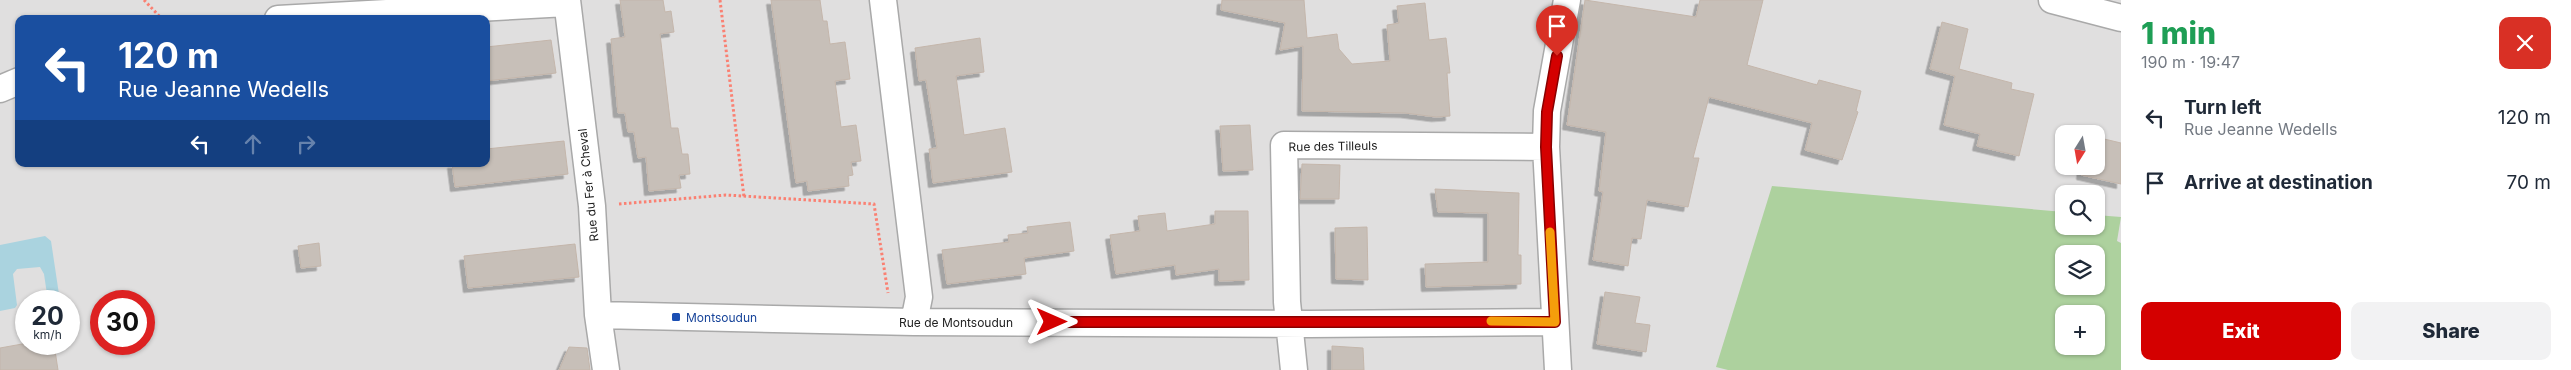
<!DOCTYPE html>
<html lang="en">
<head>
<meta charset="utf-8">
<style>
  :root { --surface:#fff; --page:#f2f2f3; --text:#1f2937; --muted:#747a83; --accent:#d40000 }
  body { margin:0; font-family:Inter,sans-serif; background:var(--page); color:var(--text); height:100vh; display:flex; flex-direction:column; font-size:19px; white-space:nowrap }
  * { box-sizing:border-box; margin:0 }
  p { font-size:16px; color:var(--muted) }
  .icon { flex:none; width:28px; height:28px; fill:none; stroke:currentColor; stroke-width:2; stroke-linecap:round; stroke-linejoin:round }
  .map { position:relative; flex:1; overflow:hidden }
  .drawer { display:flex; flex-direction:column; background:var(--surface); width:450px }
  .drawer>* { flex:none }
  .top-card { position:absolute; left:15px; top:15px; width:475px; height:152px; border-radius:10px; box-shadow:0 1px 4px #0004; background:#1a4fa0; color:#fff; overflow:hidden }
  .needle { width:32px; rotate:191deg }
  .buttons { position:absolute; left:2055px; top:125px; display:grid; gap:10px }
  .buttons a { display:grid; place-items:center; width:50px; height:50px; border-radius:10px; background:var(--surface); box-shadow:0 1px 4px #0004; font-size:25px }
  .speed { position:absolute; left:15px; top:290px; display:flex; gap:10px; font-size:25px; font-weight:700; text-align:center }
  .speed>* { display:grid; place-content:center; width:65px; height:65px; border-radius:50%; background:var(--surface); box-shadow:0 1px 4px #0004; line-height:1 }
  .speed small { font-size:12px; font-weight:400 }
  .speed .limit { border:8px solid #d22; background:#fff; color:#111 }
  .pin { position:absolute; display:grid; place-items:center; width:42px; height:42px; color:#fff; margin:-51px -21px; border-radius:50% 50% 50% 0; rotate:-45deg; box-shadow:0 0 5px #0007 }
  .pin .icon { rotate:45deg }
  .me { position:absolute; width:55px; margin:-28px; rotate:90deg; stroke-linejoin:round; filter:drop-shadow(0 0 4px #0008) }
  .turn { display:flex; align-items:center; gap:18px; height:105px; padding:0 20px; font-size:22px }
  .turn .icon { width:65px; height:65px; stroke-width:2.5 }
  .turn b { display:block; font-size:35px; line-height:42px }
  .lanes { display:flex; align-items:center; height:48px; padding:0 20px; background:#0003; justify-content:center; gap:25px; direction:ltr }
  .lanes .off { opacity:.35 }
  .round { display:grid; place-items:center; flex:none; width:52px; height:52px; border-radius:10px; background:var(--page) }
  .headline { display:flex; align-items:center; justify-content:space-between; height:85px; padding:0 20px }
  h1 { font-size:30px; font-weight:800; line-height:38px; color:#1e9e55 }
  .action { display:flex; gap:10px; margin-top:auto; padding:10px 20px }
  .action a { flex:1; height:58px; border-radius:10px; background:var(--accent); color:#fff; font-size:20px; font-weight:800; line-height:58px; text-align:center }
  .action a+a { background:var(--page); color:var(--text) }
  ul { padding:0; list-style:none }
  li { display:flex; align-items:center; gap:15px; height:65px; padding:0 20px }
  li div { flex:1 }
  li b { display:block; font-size:19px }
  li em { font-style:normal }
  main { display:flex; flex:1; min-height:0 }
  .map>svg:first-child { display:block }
  .residential { fill:#e0dfdf; fill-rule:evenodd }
  .forest { fill:#add19e; fill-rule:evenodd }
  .water { fill:#aad3df }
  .building { fill:#c7bfb8; stroke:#c4b6ab; filter:url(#shadow) }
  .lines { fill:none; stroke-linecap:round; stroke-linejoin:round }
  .street-casing { stroke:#a9a9a9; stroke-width:29 }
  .path { stroke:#fa8072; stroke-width:3; stroke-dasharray:2.5 2.5; stroke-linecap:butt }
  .street { stroke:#fff; stroke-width:26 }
  .route-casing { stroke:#8a0000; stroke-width:12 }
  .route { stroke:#d40000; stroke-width:9 }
  .slow { stroke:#f59e0b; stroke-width:9 }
  .transit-dot { fill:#1a4fb4; stroke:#fff; stroke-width:2 }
  .labels { text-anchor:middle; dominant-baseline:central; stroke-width:5; stroke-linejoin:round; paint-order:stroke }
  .street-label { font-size:12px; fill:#222; stroke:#fff }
  .transit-label { font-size:12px; fill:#164399; stroke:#fff; text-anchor:start }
</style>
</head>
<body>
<main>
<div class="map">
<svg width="2121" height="370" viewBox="0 0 2121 370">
  <defs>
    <filter id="shadow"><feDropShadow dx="-4.5" dy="4.5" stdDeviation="0" flood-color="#0004"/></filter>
  </defs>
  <rect width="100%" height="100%" fill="#f2efe9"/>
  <path class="residential" d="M0,0H2121V370H0ZM19,19H486V164H19ZM2064,134H2096V166H2064ZM2064,194H2096V226H2064ZM2064,254H2096V286H2064ZM26,301H69V344H26ZM101,301H144V344H101ZM2064,314H2096V346H2064Z"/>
  <path class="forest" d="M1772,186L2064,212V226H2096V215L2121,217L2117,241L2121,243V370H1728L1716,367ZM2064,254H2096V286H2064ZM2064,314H2096V346H2064Z"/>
  <path class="water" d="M45,236L51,241L60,301H48L44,274L40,267L17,269L13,274L17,305L15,308L0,311V245Z"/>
  <path class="building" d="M620,0H663L665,12L671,11L674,32L660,34L671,128H678L682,154H688L690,174L679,175L681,188L649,191L646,157L638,158L634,132H628L625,113H618L611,39L625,37Z
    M771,0H820L823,21H827L830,44L845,42L850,79L835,81L841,127L856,125L861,161L851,162L853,175L848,176L849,186L808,191L807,181L796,183Z
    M1222,0H1304L1307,38L1337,34L1339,49L1352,64L1390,61L1387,25L1399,23L1397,6L1425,3L1429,40L1446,38L1450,73H1447L1450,116L1436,117L1405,113L1302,111L1303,46L1280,50L1285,23L1221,10Z
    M1585,0L1696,17L1700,0H1763L1747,65L1817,85L1819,80L1861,91L1856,111L1858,112L1842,160L1805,150L1812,123L1709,97L1693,158H1699L1688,207L1647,200L1641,239L1632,238L1628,266L1593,260L1603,192L1599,191L1606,132L1567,125Z
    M1942,22L1968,29L1959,69L2012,83L2011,89L2034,94L2019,156L1977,146L1980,134L1944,125L1955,76L1930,69Z
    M980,38L984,72L956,76L964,135L1005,128L1012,172L933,183L929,149L937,148L926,80L919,81L915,48Z
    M551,40L556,73L486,81V47Z
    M1250,125L1253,170L1223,171L1220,126Z
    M2096,137L2121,143V184L2081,175L2082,166H2096Z
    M564,141L568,174L455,187L452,164H486V149Z
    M1302,164L1340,165L1339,199H1300Z
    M1435,189L1519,193L1518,255H1521V284L1426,287L1425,264L1488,262V213L1438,212Z
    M1215,211H1248L1249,280L1219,281V269L1176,275L1175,265L1116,274L1110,235L1140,231L1138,216L1165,213L1167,231L1215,224Z
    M1070,222L1074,251L1024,258L1026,274L947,284L942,250L1009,242L1008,235L1028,233L1027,227Z
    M1367,227L1368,280L1336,279L1335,228Z
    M319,243L321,266L301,268L298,246Z
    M575,244L579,277L468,288L464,256Z
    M1605,292L1640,297L1635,323L1650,325L1646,352L1597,344Z
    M22,344H54L58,370H0V348Z
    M1332,346L1363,348L1364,370H1332Z
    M569,347L587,348L590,370H559Z"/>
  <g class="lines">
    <g class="street-casing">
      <path id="street" d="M567,0L592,206L598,315L606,370
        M883,0L919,297L914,322
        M2052,0L2121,18
        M278,19L567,3
        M0,89L19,81
        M598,315L914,322L1309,324L1555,322
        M1294,370L1287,302L1284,145L1546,147
        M1558,370L1546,147L1547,111L1567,0"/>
    </g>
    <path class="path" d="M144,0L162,19
      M720,0L744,197
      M619,204L726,195L874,204L888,293"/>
    <use href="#street" class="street"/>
  </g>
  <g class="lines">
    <g class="route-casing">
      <path id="route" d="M1052,322H1555L1546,147L1547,112L1557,56"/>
    </g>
    <use href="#route" class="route"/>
    <path class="slow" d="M1491,321L1555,322L1550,232"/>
  </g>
  <rect class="transit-dot" x="671" y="312" width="10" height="10" rx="2.5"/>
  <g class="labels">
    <g class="street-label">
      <text transform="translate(1333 146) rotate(-1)">Rue des Tilleuls</text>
      <text transform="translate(588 185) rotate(-96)">Rue du Fer à Cheval</text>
      <text x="956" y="322">Rue de Montsoudun</text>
    </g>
    <g class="transit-label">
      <text x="686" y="317">Montsoudun</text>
    </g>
  </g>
</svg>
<div class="buttons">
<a><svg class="needle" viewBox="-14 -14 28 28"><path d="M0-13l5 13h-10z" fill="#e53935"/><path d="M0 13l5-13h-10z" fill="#747a83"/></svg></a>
<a><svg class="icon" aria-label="search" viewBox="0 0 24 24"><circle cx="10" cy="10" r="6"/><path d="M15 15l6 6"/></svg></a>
<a><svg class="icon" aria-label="layers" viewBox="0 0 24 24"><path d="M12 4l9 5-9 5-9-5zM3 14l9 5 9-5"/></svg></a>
<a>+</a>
</div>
<div class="speed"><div>20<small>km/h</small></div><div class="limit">30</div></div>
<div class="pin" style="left:1557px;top:56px;background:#d93025"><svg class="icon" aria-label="arrive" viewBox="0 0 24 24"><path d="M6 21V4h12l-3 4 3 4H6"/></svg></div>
<svg class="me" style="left:1052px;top:322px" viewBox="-20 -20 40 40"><path d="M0-17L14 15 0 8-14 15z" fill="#d40000" stroke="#fff" stroke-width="4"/></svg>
<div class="top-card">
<div class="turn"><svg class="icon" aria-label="left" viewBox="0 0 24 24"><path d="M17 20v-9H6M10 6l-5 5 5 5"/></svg><div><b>120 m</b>Rue Jeanne Wedells</div></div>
<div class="lanes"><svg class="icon" aria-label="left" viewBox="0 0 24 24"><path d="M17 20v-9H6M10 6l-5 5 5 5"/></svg><svg class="icon off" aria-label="ahead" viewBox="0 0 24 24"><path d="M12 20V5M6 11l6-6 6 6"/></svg><svg class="icon off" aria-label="right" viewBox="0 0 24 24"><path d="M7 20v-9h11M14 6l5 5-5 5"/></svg></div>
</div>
</div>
<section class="drawer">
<div class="headline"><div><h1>1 min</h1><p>190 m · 19:47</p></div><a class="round" style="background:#d93025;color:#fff"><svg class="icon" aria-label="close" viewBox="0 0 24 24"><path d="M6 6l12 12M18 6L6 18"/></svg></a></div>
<ul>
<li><svg class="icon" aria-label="left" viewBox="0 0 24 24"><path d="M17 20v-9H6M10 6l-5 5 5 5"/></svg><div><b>Turn left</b><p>Rue Jeanne Wedells</p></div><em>120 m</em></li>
<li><svg class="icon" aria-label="arrive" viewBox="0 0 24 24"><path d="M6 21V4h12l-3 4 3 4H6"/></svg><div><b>Arrive at destination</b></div><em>70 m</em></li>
</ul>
<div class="action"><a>Exit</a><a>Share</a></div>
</section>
</main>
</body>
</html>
